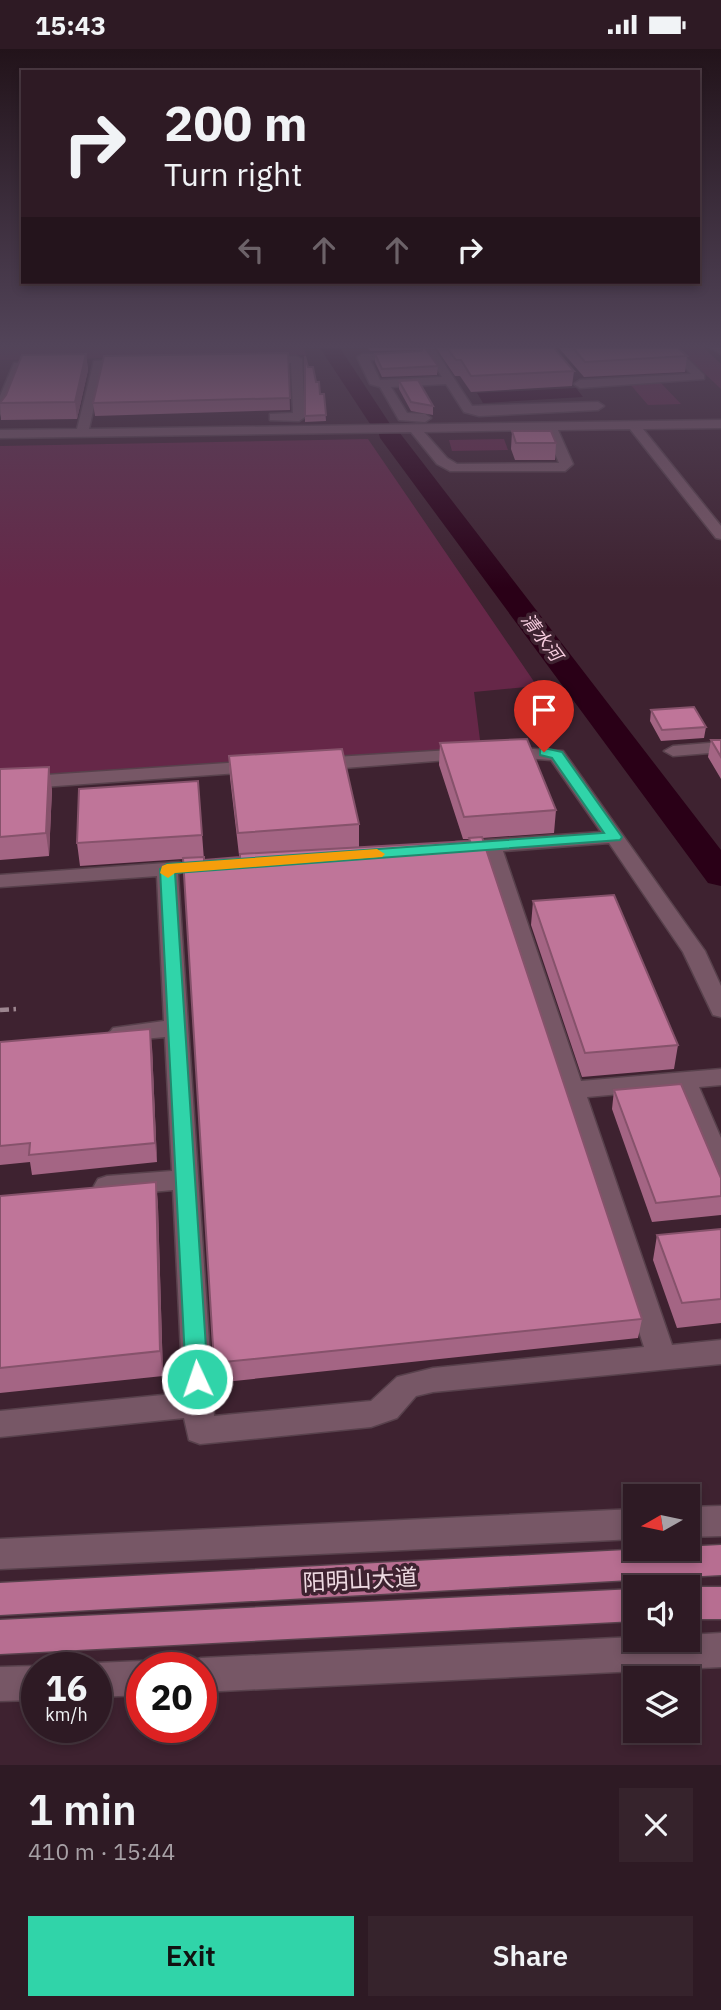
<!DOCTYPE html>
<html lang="en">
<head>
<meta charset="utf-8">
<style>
  :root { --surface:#2e1a24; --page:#36232c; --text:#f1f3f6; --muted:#a7a1a6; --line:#493841; --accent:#30d4a9 }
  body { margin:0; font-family:"IBM Plex Sans","Noto Sans SC",sans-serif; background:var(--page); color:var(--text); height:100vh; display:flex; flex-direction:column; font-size:26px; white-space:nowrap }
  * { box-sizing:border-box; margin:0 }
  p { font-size:23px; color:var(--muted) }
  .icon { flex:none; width:38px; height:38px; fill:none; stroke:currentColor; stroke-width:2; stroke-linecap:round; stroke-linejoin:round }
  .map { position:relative; height:1716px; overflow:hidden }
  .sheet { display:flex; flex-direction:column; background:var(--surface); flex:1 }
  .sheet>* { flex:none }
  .guide { position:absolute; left:21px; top:21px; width:679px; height:214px; border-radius:0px; box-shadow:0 4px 10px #0003,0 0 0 2px var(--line); background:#2e1a24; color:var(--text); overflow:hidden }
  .needle { width:46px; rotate:261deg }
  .fabs { position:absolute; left:623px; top:1435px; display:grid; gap:14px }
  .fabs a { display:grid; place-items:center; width:77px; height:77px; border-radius:0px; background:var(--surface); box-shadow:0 4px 10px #0003,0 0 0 2px var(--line); font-size:35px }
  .speed { position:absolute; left:21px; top:1603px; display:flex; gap:14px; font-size:35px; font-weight:700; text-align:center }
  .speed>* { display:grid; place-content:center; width:91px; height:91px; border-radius:50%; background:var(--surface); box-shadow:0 4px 10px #0003,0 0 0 2px var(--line); line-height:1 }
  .speed small { font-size:18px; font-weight:400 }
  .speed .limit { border:10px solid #d22; background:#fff; color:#111 }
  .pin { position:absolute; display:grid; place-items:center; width:60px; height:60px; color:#fff; margin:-72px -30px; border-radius:50% 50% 50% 0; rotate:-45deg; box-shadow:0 0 7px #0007 }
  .pin .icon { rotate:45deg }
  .me { position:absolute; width:77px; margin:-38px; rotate:357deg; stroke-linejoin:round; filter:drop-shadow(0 0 5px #0008) }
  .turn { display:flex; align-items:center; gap:24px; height:147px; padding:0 28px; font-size:32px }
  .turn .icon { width:91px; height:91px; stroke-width:2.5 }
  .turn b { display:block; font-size:49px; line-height:60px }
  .lanes { display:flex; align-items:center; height:66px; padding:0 28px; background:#0003; justify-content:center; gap:35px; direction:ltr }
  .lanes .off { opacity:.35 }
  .round { display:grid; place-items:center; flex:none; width:74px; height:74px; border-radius:0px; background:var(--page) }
  .headline { display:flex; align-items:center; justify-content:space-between; height:119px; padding:0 28px }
  h1 { font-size:42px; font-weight:600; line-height:52px }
  .cta { display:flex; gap:14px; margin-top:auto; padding:14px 28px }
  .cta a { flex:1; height:80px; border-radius:0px; background:var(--accent); color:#111; font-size:28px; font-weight:600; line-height:80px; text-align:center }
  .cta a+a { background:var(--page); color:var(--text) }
  .status { display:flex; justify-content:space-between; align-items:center; height:49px; padding:0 35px; background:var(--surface); direction:ltr }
  .status svg { height:19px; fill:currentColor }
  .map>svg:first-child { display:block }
  .green { fill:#662748 }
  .water { fill:#2a0017 }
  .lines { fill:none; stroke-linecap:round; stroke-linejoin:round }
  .river { fill:#2a0017; fill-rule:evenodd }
  .minor-casing { stroke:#58414c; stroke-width:3 }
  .major-casing { stroke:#58414c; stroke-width:3 }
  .path { stroke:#9c858f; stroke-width:4.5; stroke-dasharray:9 4.5; stroke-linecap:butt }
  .minor { fill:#775766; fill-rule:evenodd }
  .major { fill:#b76e91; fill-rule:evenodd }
  .wall { fill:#a46584 }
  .shaded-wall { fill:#86526b }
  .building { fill:#bf7599; stroke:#86526b; stroke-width:2 }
  .route { fill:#30d4a9; stroke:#1f8a6e; stroke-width:2 }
  .slow { fill:#f59e0b }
  .labels { text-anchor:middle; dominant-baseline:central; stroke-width:7; stroke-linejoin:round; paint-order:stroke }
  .far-water-label { font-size:18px; font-style:italic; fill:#f7cddf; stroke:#3e2230 }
  .near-street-label { font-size:23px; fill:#edd9e1; stroke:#3e2230 }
</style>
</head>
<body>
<div class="status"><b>15:43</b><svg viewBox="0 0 49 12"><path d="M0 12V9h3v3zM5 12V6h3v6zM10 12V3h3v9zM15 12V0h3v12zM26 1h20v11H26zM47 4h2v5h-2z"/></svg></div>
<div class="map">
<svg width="721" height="1716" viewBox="0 0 721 1716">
  <rect width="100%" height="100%" fill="#3e2230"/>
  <path class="green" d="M0,299H303L307,306L0,311Z
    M678,299H704L721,315V340Z
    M660,333L681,355L648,356L629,334Z
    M368,390L537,637L474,643L481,699L0,729V397Z
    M504,390L508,401L452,402L449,391Z"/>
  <path class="water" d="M576,339L583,348L483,354L477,344Z"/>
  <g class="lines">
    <path class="river" d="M320,299H340L392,378L396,379L721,801V837L708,834L380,389L378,382L374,381Z"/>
    <g class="minor-casing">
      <path id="minor" d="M423,299H434L472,357L598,353L604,357L598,361L479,367L464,363L446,335L391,338L407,364L425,365L431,369L425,373L399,371L380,338L370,335L357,308L363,305H405V309L401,310L370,311L380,331L442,328Z
        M666,299H677L704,326V330L580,339L574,335L580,331L691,325Z
        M711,299H721V305Z
        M296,307L302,310L305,368L299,372L270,371V365L293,364L291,314H259L253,311L259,308Z
        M129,310L135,313L133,315L103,317L89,380L721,371V379L643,380L721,477V490L716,489L630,380L558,381L573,415L565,422H450L437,415L411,383L0,389V381L77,380L94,312ZM545,381L559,414L457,415L447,409L424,383Z
        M48,313V317L22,319L6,362L0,366V347L14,314Z
        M721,693V703L673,707L664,702L673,697Z
        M503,698L563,702L705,902L721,937V968L713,966L683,903L609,794L503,802L581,1032L721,1020V1036L699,1038L721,1089V1128L712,1126L708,1119L675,1040L587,1048L672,1296L721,1291V1315L433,1343L416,1347L397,1369L371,1378L200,1395L189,1391L184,1369L0,1388V1362L183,1344L173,1141L107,1147L98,1144L94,1137L98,1130L107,1127L172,1122L165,988L121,992L113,989L109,984L113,979L164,972L157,827L0,838V826L179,813L189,819L178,825L214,1367L371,1352L397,1328L433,1319L644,1298L483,803L456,805L446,799L456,793L601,783L551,711L497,707L494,703Z
        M468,700L474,701L477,705L474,709L318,721L309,715L318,709Z
        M258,712L267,718L265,722L0,741V729Z
        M721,1457V1487L688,1488V1458Z
        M635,1460V1490L0,1520V1490Z
        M721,1584V1618L201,1643V1619H187L189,1614L201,1609L635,1588V1591H688V1586Z
        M142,1612L155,1619H142V1646L96,1648V1619H84L96,1614Z
        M37,1617L42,1619H37V1651L0,1652V1618Z"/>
    </g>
    <g class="major-casing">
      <path id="major" d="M721,1496V1526L0,1566V1534Z
        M687,1538H721V1570H688Z
        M635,1540V1572L0,1605V1571Z"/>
    </g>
    <path class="path" d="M0,961L16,960"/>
    <use href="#minor" class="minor"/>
    <use href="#major" class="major"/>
  </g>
  <path class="wall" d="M368,299H422L421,301L370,302Z
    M436,299H554L574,322L572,337L471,343L460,327H455Z
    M559,299H678L687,307L685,323L584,328Z
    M421,302L438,317L437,326L382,328L375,313V305Z
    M288,304L290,361L95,367L93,354Z
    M86,305L88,321L77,370L1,371L0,353Z
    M305,307L308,318L316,333L320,345H324L326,372L305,373Z
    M399,332L433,357V366L411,362L399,340Z
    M512,382L556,394L555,411H515L511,400Z
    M651,661L706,678L704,689L661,692L650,672Z
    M711,691H721V730L708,708Z
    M440,694L556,761L554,784L482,789L642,1270L638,1289L215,1334L183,810L80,817L77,794L198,732L204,811L240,808L239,806L230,729L229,707L359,775V798L305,802L469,792V790H463L439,716Z
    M0,720L52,740L49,807L0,811Z
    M533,852L678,996L674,1020L582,1028L531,876Z
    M0,993L152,998L157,1113L32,1126L30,1113L0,1116Z
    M614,1041L721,1147V1166L652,1173L612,1060Z
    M156,1133L158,1158L163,1327L0,1344V1147Z
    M721,1180V1274L677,1279L653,1211L657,1186Z"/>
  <path class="shaded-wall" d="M86,305L88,321L77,370L75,353Z
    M49,718L52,740L49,807L46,784Z
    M150,980L152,998L157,1113L155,1094Z
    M156,1133L158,1158L163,1327L160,1302Z"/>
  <path class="building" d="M423,299H425L438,317L382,320L375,305L421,302Z
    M447,299H554L574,322L471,327L461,311H456Z
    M573,299H678L687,307L585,313Z
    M288,304L290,349L93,354L104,307Z
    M86,305L75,353L0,354L6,346L22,306Z
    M305,307L308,318H313L316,333H319L320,345H324L326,366L305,367Z
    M418,331L433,357L411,353L399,332Z
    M512,382H551L556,394H516Z
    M694,658L706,678L662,681L651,661Z
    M527,690L556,761L464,768L440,694Z
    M711,691H721V708Z
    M342,700L359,775L238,784L229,707Z
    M49,718L46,784L0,788V720Z
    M198,732L202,786L77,794L79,740Z
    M482,788L642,1270L214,1314L183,809L204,808V811L240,808V805L470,792L469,789Z
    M614,846L678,996L585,1004L533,852Z
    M150,980L155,1094L29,1106L30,1094L0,1097V993Z
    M681,1035L721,1129V1147L656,1154L614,1041Z
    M156,1133L160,1302L0,1319V1147Z
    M721,1180V1250L682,1254L657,1186Z"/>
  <linearGradient id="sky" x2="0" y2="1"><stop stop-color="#22131a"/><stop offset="0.55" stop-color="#524459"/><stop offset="1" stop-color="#524459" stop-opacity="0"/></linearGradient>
  <rect width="721" height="539" fill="url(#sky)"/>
  <path class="route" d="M544,699L562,703L622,788L620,791L175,824L208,1330L205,1336L197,1339L189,1336L186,1330L160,820L167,815L604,784L552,709L540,706V700Z"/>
  <path class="slow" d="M377,800L385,805L382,808L175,824L168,829L160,824L162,817L167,815Z"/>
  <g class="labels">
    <g class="far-water-label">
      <text transform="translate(542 588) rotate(53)">清水河</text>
    </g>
    <g class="near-street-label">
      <text transform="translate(360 1530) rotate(-3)">阳明山大道</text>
    </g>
  </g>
</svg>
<div class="fabs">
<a><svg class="needle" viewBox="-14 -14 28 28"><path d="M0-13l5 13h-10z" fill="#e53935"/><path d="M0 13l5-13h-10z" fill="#a7a1a6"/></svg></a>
<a><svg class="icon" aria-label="sound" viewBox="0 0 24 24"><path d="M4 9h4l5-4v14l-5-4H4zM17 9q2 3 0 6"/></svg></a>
<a><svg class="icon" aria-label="layers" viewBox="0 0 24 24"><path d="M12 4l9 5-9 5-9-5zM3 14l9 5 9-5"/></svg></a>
</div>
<div class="speed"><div>16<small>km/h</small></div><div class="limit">20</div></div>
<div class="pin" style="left:544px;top:703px;background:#d93025"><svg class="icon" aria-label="arrive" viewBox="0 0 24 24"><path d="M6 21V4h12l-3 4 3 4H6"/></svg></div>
<svg class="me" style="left:197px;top:1330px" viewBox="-20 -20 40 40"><circle r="17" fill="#30d4a9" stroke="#fff" stroke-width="3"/><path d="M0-11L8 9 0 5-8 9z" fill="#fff"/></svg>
<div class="guide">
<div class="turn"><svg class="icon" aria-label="right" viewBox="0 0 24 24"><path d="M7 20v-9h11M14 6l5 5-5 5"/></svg><div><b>200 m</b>Turn right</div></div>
<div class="lanes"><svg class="icon off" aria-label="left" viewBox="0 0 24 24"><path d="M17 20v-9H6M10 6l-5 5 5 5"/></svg><svg class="icon off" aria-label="ahead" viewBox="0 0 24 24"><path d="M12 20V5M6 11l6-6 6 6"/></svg><svg class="icon off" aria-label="ahead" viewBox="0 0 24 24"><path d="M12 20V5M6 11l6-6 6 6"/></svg><svg class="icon" aria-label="right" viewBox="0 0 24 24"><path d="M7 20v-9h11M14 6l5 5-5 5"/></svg></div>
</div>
</div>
<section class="sheet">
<div class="headline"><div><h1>1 min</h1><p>410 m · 15:44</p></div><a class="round"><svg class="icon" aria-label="close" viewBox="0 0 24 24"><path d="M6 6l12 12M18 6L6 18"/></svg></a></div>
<div class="cta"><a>Exit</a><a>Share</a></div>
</section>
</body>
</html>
